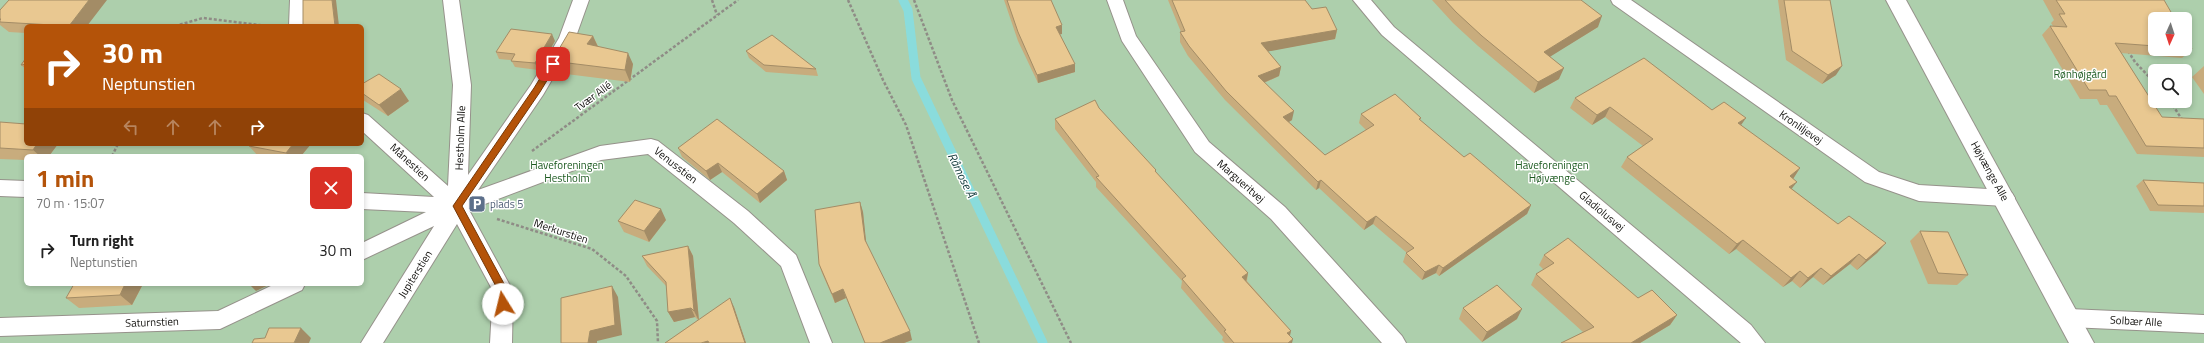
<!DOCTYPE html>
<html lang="en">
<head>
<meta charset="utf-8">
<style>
  :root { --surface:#fff; --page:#f6f6f6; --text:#222; --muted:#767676; --accent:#b45309 }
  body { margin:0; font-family:"Titillium Web",sans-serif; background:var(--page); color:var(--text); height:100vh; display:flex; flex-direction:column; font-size:15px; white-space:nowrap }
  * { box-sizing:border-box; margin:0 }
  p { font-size:13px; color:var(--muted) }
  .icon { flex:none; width:22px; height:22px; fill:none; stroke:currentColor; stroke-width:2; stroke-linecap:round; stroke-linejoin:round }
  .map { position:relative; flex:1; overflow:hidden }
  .panel { position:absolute; left:24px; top:154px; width:340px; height:132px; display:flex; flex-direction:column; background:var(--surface); border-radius:6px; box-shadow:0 2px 6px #0003 }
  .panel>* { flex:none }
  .top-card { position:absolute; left:24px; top:24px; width:340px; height:122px; border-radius:6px; box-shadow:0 2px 6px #0003; background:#b45309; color:#fff; overflow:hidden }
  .needle { width:26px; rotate:183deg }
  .controls { position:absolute; left:2148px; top:12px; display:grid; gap:8px }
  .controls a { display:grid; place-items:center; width:44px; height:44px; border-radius:6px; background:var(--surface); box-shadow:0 2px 6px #0003; font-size:20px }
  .pin { position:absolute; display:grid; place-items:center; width:34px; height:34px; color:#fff; margin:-17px; border-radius:8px; box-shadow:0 2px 6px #0006 }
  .me { position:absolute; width:44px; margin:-22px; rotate:351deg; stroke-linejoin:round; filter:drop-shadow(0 0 3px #0008) }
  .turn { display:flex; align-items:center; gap:14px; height:84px; padding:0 12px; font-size:18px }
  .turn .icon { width:52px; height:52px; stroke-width:2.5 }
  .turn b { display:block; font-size:28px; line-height:34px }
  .lanes { display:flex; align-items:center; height:38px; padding:0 12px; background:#0003; justify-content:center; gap:20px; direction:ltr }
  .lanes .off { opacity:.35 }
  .round { display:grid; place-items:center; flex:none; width:42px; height:42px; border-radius:6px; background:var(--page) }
  .head { display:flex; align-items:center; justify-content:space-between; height:68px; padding:0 12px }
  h1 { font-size:24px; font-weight:700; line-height:30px; color:var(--accent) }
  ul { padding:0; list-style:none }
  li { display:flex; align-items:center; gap:12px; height:56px; padding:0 12px }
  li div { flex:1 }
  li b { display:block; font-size:15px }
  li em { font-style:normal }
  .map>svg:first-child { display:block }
  .green { fill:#adcfac; fill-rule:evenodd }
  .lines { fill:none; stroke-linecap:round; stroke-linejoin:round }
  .stream { stroke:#8adcdc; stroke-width:9 }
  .service-casing { stroke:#96928b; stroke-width:2 }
  .minor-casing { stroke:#96928b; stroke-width:2 }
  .path { stroke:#8f8c86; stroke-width:2.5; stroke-dasharray:3 2; stroke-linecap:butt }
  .service { fill:#fff; fill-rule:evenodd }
  .minor { fill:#fff; fill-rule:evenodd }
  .wall { fill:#c8ac7d }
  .shaded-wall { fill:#a38c66 }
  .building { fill:#e9c891; stroke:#a38c66 }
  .route { fill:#b45309; stroke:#753606 }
  .labels { text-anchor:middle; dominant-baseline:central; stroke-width:3; stroke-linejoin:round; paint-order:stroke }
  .park-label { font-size:11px; fill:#1b591f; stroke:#fff }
  .street-label { font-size:11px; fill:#12110e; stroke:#fff }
  .service-label { font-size:11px; fill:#4e5e75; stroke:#fff; text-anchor:start }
  .water-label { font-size:12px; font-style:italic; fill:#0d3536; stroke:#fff }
</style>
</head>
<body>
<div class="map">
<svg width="2204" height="343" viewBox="0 0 2204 343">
  <rect width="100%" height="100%" fill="#eee9e1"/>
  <path class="green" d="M0,0H2204V343H0ZM2155,19H2185V49H2155ZM26,26H362V144H26ZM2155,71H2185V101H2155ZM26,156H362V284H26Z"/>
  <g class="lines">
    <path class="stream" d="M903,0L908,10L916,78L1043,343"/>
    <g class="service-casing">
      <path id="service" d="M290,0H306L307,26H289Z
        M443,0H459L471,85L468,175L531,85L559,38L573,0H589L574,42L543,95L478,190L600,146L651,139L658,141L748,211L796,255L832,343H810L781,266L734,223L648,154L601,160L469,210L513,291L512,343H490L493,291L457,224L383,343H361L434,226L362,260V243L426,212L362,209V193L434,197L362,131V113L368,115L448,186L453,85Z
        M1107,0H1123L1136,36L1209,142L1285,207L1402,336L1406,343H1382L1271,219L1195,152L1122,41Z
        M1353,0H1371L1394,27L1751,325L1765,343H1741L1382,35Z
        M1611,0H1631L1879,172L1919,185L2005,190L2012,193L2015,198L2012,203L2005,206L1919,201L1865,182L1613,4Z
        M0,180L26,181V197L0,196Z
        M275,284H305L302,290L220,329L0,336V318L218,311Z
        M2069,309L2204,315V333L2069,327L2062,324L2059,318L2062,312Z"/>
    </g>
    <g class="minor-casing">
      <path id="minor" d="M1886,0H1906L2094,343H2069Z"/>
    </g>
    <path class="path" d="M712,0L717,15
      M848,0L883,80L906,125L979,343
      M914,0L952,100L1071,343
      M175,26L203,18L267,26
      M2128,51L2135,62L2155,83
      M2170,101L2183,121
      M532,151L738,0
      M112,156L118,144
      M497,219L592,249L626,276L657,321L658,343"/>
    <use href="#service" class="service"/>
    <use href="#minor" class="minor"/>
  </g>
  <path class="wall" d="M1004,0H1051L1062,34H1060L1075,72L1038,83L1018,41Z
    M1168,0H1305L1312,9L1337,30L1335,39L1267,51L1281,67L1279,76L1264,83L1292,120L1289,122L1325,155L1366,130L1359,123L1361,114L1421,118L1420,120L1464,157L1531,205L1527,214L1439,276L1436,273L1422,280L1403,262L1406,253H1407L1373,224L1364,230L1319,188L1316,190L1225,100L1188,56L1180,42V32H1181Z
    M1432,0H1581L1598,27L1550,56L1559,79L1534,93L1478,46L1453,23Z
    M1778,0H1830L1836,75L1822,84L1786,60Z
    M2043,0H2164L2155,19V49H2185V37L2192,49L2182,58L2121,53L2162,117L2204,119V157L2137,154L2107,105H2100L2097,99H2080L2042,35L2050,26H2053L2051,23L2054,20Z
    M0,10L87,26H26V33L9,32L0,25Z
    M593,36L598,46L633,64L630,82L558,73L552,61Z
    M555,41L538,70L515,67L511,60L499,59L496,52Z
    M746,51L816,69L818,76L766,72L749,58Z
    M26,58V69L21,65Z
    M2204,66V94L2192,77Z
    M362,84L409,101L388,116L363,100L362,98Z
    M1575,98L1712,110L1741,126L1800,168L1793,179L1792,189L1838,224L1886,243L1877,253L1857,270L1850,264L1823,285L1813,277L1800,288L1792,281L1783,287L1736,249L1729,254L1621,167L1627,157L1643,146L1605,117L1592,125L1570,108Z
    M1099,108L1156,173L1248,273L1247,281L1291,331L1289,336L1292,343H1225L1222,340L1223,337L1181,288L1182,281L1096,187V182L1055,129V119Z
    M0,122L26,144H58L49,156H26V160L0,159Z
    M251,144H311L301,156H258L249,146Z
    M678,148L784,171L787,180L760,203L722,172L710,180L682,157Z
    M2143,180L2204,183V213L2150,211L2136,186Z
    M860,202L863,212L866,244L912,340L904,343H865L846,298L835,303L822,273L819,264Z
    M666,220L649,242L624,232L618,221Z
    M1920,231L1968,275L1957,285L1928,284L1910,241Z
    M688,246L693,256L699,320L734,307L746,343H665L698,320L695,317L674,322L668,312L667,287L647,266L642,256Z
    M1544,255L1638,298L1677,315L1670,325L1640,343H1561L1583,332L1531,285L1536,274L1544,270L1539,265Z
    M143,284L132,305L79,308L66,298Z
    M1463,308L1517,319L1482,342L1459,319Z"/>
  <path class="shaded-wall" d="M89,0H107L87,26H69Z
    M332,0H336L339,26H335Z
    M1602,16L1598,27L1540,63L1544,52Z
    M1062,25V34L1056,35V27Z
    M1337,30L1335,39L1260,53L1261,43Z
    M552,34L555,41L538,70L535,63Z
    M593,36L598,47L587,44Z
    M628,53L633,64L630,82L625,70Z
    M1075,64V72L1038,83L1037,75Z
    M1842,66L1836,75L1822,84L1828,75Z
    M1281,67L1279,76L1256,86L1258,76Z
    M1564,68L1559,79L1534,93L1538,82Z
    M401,89L409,101L388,116L379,105Z
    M1610,107L1605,117L1592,125L1597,115Z
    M1294,111L1292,120L1282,126L1283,117Z
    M1746,118L1739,128L1738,123Z
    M37,144H58L49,156H40L33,150Z
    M293,144H311L301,156H288L286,153Z
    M718,163L722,172L710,180L706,171Z
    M1800,168L1793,179L1790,176Z
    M784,171L787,180L760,203L757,194Z
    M1321,180L1319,188L1316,190L1318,182Z
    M1797,182L1789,192V187Z
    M860,202L863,212L867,250L865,240Z
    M1531,205L1527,214L1439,276L1443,268Z
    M661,209L666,220L649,242L644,231Z
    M1376,216L1373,224L1364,230L1367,222Z
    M1743,240L1736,249L1729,254L1737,244Z
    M1886,243L1877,253L1857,270L1866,260Z
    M688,246L693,256L699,321L694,311Z
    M1859,254L1850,264L1823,285L1831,276Z
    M1439,265L1436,273L1422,280L1425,272Z
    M1821,268L1813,277L1800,288L1808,278Z
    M1800,271L1792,281L1783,287L1791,278Z
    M1248,273L1246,282L1242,277Z
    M125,284H143L132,305L120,295Z
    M249,284H271L256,291Z
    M612,286L618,297L622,335L597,341V343H588L590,331Z
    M843,289L846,298L835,303L832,294Z
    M730,298L734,307L746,343H745Z
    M691,308L695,317L674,322L668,312Z
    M1522,309L1517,319L1482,342L1487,332Z
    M1677,315L1670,325L1640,343H1631Z
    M301,328L311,338L309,343H294Z
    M910,331L912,340L904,343H880Z
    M1291,331L1289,340L1287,333Z
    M1293,339L1292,343H1288Z
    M708,341L710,343H701Z"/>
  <path class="building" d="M9,0H89L69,26L0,22V20L1,19H0V10Z
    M303,0H332L335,26H303Z
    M1007,0H1051L1062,25L1056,27L1075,64L1037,75L1018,32Z
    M1172,0H1305L1312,9L1326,7L1337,30L1261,43L1281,67L1258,76L1294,111L1283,117L1325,155L1374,125L1361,114L1395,94L1421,118L1419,119L1464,157L1470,153L1531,205L1443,268L1439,265L1425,272L1406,253L1414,248L1376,216L1367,222L1321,180L1318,182L1226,91L1189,46L1180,32L1185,31Z
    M1445,0H1581L1602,16L1544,52L1564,68L1538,82L1482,36L1456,12Z
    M1784,0H1830L1842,66L1828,75L1792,51Z
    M2056,0H2164L2175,19H2155V46L2115,43L2162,117L2204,119V148L2146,146L2116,96H2109L2106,90H2089L2050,26L2067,27L2059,14H2065Z
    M511,29L552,34L535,63L511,61L515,54L496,52Z
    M569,32L593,36L587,44L628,53L625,70L552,61Z
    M772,35L816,69L764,65L746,51Z
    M2185,37L2192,49L2185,48Z
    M26,58V64L21,65Z
    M1644,58L1712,110L1724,102L1746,118L1738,123L1800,168L1790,176L1797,182L1789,187L1838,224L1849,216L1886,243L1866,260L1859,254L1831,276L1821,268L1808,278L1800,271L1791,278L1743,240L1737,244L1627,157L1653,139L1610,107L1597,115L1575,98Z
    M379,74L401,89L379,105L362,93V84Z
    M1095,100L1099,108L1156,170L1155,171L1248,273L1242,277L1291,331L1287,333L1293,339L1288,343H1234L1224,331L1226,330L1182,279L1186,276L1096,177L1099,176L1055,119Z
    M717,119L784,171L757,194L718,163L706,171L678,148Z
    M0,122L26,124V144H37L33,150L0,148Z
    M251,144H293L286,153L249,146Z
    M2143,180L2204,183V206L2158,205Z
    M635,200L661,209L644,231L618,221Z
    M860,202L865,240L910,331L880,343H865L843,289L832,294L819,264L815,210Z
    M1920,231L1948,232L1968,275L1938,273Z
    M1568,238L1638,298L1652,290L1677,315L1631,343H1561L1594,327L1536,274L1554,263L1544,255Z
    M688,246L694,311L691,308L668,312L666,282L642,256Z
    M74,284H125L120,295L66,298Z
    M1497,285L1522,309L1487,332L1463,308Z
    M612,286L615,325L590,331L588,343H561V298Z
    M730,298L745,343H709L708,341L701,343H665Z
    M269,328H301L294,343H252L254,339L265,338Z"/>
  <path class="route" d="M553,61L557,64L540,92L462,206L508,291V304L503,308L498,304L499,292L453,206L534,88L550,62Z"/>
  <defs>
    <g id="parking-square" transform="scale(0.9)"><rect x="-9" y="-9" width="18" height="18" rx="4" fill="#5c6f8a" stroke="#fff"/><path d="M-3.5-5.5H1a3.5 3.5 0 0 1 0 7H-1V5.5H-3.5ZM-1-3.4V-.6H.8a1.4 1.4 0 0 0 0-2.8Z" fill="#fff"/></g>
  </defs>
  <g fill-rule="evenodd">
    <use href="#parking-square" x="477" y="204"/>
  </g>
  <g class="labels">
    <g class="park-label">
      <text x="2080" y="74">Rønhøjgård</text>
      <text x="567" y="165">Haveforeningen<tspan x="567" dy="13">Hestholm</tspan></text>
      <text x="1552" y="165">Haveforeningen<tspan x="1552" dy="13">Højvænge</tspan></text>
    </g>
    <g class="street-label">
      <text transform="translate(593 96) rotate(-36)">Tvær Allé</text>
      <text transform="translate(1801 127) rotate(35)">Kronliljevej</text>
      <text transform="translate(460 138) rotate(-88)">Hestholm Alle</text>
      <text transform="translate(410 162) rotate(43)">Månestien</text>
      <text transform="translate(676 165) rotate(38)">Venusstien</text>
      <text transform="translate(1990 171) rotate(61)">Højvænge Alle</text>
      <text transform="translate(1241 181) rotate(41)">Margueritvej</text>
      <text transform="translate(1602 211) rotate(40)">Gladiolusvej</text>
      <text transform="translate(561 231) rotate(18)">Merkurstien</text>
      <text transform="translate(415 274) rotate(-58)">Jupiterstien</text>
      <text transform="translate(2136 321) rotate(3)">Solbær Alle</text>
      <text transform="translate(152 322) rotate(-2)">Saturnstien</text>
    </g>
    <g class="service-label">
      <text x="490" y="204">plads 5</text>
    </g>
    <g class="water-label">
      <text transform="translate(962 175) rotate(64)">Råmose Å</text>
    </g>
  </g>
</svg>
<div class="controls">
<a><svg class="needle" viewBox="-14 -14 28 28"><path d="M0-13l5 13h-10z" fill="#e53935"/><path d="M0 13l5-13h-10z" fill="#767676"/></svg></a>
<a><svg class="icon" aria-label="search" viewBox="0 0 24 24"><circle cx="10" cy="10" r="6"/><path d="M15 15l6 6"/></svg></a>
</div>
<div class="pin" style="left:553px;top:64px;background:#d93025"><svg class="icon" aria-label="arrive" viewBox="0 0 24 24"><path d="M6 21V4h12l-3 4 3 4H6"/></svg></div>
<svg class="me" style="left:503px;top:304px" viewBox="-20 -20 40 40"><circle r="19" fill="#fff"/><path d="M0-13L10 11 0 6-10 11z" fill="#b45309"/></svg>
<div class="top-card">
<div class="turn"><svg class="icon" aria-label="right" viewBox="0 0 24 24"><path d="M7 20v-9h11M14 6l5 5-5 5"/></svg><div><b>30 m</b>Neptunstien</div></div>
<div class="lanes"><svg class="icon off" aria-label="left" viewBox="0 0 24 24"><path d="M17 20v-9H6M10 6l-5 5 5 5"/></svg><svg class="icon off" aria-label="ahead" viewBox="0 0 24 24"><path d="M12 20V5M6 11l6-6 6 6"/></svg><svg class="icon off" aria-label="ahead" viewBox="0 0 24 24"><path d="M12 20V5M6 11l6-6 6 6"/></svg><svg class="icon" aria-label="right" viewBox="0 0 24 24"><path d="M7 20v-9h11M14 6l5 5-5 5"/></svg></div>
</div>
<section class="panel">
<div class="head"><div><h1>1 min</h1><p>70 m · 15:07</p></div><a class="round" style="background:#d93025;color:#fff"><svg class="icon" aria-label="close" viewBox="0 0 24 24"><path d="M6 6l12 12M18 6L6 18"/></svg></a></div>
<ul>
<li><svg class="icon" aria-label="right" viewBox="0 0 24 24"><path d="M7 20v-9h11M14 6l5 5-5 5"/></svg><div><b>Turn right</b><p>Neptunstien</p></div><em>30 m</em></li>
</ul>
</section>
</div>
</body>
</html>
